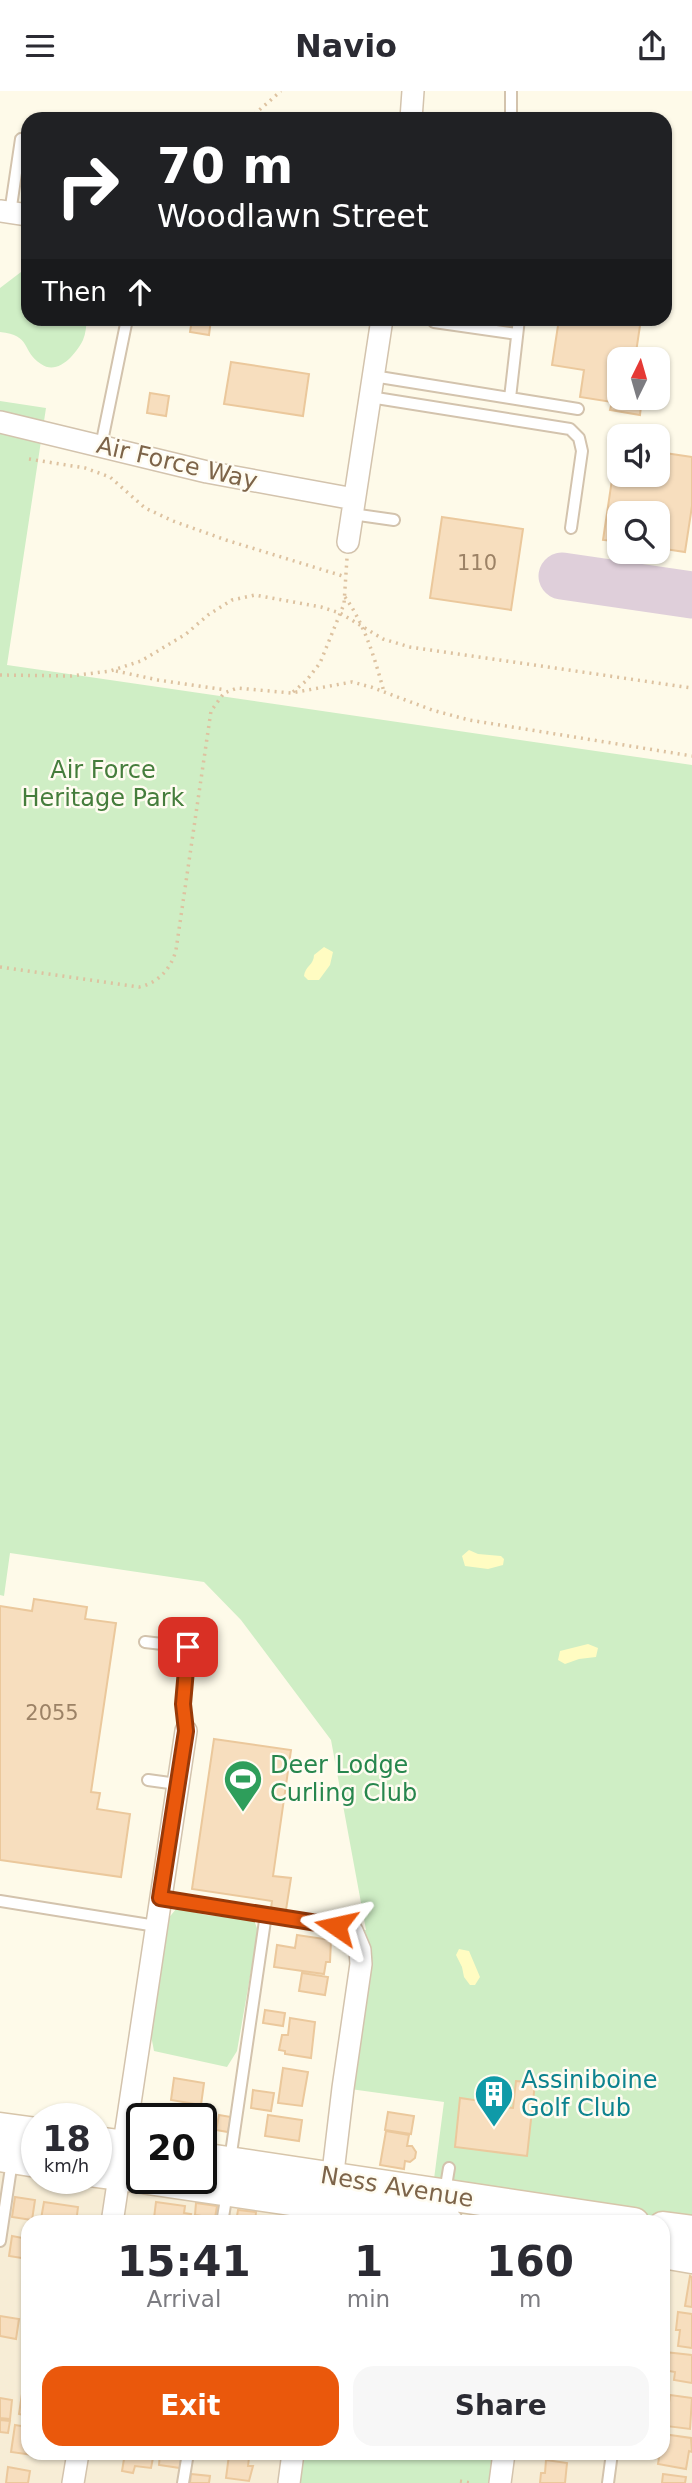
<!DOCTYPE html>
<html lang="en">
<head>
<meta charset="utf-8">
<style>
  :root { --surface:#fff; --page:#f7f7f7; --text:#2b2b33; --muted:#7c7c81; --accent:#ea580c }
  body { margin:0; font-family:"DejaVu Sans",sans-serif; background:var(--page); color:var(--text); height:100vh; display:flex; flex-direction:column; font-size:26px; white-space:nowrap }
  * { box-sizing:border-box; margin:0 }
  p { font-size:23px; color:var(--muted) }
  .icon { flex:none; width:38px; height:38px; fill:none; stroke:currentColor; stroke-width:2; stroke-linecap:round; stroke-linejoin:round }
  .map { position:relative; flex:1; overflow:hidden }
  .panel { position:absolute; left:21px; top:2124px; width:649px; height:245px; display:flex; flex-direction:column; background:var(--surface); border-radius:21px; box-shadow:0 2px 5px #0004 }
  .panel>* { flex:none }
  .guide { position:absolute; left:21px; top:21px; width:651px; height:214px; border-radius:21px; box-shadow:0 2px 5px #0004; background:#202124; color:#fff; overflow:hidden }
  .needle { width:46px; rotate:5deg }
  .controls { position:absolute; left:607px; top:256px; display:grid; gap:14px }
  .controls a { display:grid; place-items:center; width:63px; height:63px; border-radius:14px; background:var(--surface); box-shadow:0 2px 5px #0004; font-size:35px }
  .speed { position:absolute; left:21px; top:2012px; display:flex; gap:14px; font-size:35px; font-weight:700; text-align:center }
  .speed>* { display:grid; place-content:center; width:91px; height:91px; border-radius:50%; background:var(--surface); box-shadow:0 2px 5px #0004; line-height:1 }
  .speed small { font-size:18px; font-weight:400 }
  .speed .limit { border:4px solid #111; border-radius:10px; background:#fff; color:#111 }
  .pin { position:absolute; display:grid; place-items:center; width:60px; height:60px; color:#fff; margin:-30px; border-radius:14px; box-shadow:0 4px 10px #0006 }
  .me { position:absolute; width:77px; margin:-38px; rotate:281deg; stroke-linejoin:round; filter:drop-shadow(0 0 5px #0008) }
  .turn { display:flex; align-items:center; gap:24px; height:147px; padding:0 21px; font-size:32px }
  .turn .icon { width:91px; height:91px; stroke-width:2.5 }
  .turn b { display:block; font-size:49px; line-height:60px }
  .then { display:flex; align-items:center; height:66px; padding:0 21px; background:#0003; gap:14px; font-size:26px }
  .eta { display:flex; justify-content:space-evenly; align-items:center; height:119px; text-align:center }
  .eta b { font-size:42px; font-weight:800; line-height:49px }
  .button { display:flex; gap:14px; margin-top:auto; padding:14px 21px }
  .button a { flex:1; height:80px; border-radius:21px; background:var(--accent); color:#fff; font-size:28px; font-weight:800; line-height:80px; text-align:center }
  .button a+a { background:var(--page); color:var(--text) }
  header { display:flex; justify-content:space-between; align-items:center; height:91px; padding:0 21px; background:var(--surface); font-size:32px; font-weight:800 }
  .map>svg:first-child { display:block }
  .residential { fill:#f7edd6 }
  .green { fill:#cfeec5 }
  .sand { fill:#fffcc2 }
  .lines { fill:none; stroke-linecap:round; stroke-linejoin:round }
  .taxiway { stroke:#dfcfda; stroke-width:47 }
  .building { fill:#f7debe; stroke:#ebc89c; stroke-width:2 }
  .lane-casing { stroke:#d3c3ad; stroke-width:14 }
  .street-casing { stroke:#d3c3ad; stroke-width:24 }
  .secondary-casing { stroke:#d7c5aa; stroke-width:33 }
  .path { stroke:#ddc2a0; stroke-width:3.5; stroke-dasharray:2 5; stroke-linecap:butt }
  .lane { stroke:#fff; stroke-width:10 }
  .street { stroke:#fff; stroke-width:21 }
  .secondary { stroke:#fff; stroke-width:30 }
  .route-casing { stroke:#983908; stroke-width:18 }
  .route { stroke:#ea580c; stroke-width:12 }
  .labels { text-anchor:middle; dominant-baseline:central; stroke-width:5; stroke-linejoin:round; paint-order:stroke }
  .number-label { font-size:21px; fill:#9c8266 }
  .street-label { font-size:24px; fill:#7d6449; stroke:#fffcf1 }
  .park-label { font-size:24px; fill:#457d3c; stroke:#fffcf1 }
  .leisure-label { font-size:24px; fill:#27864d; stroke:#fffcf1; text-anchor:start }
  .culture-label { font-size:24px; fill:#0d838f; stroke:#fffcf1; text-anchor:start }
</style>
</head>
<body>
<header><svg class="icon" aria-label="menu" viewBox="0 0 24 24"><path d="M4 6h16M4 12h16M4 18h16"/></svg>Navio<svg class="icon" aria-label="share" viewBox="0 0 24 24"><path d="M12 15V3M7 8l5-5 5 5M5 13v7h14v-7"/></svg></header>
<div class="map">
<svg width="692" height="2392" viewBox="0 0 692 2392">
  <rect width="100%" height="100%" fill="#fefae9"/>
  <path class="residential" d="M0,2081L310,2124L327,2132H28V2362L293,2363L297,2392H0Z
    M663,2178L692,2182V2392H500L504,2363L663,2362Z"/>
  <path class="green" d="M21,181H28V228H87C86,235 86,242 83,249C76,263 58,285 41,273C21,260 32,244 0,241V197Z
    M0,310L46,317L7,574L692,674V2140L663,2132L634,2131L434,2088L444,2011L343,1997L361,1874L352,1840L366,1839L331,1649L241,1529L204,1491L10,1462L4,1505L0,1504Z
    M177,1817L206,1824L254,1829L258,1840L237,1960L227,1976L154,1960L149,1934L166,1830Z
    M293,2363H504L500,2392H297Z"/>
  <path class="sand" d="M324,856L333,861L330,874L319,889H308L304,885C305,875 314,874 314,864Z
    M469,1459L478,1463L501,1465L504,1468L503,1474L488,1478L465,1475L462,1465Z
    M588,1553L598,1557L596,1566L579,1568L565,1573L558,1569L560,1560Z
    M459,1858L469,1860L480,1886L475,1894H470L464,1886L462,1876L456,1864Z"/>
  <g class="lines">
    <path class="taxiway" d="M562,485L692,504"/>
  </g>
  <path class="building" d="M164,228H189V231Z
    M192,228H211L209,244L190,241Z
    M559,228H641L635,268H620V306H642L640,324L610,319L612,311L580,306L584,279L552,274Z
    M231,271L309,283L303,325L224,313Z
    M150,302L169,305L166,325L147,322Z
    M617,355H620V383H658V361L692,366V415L685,461L658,457V422H620V451L603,449Z
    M442,426L523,438L511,519L430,507Z
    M34,1508L87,1516L85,1528L116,1532L91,1701L100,1702L97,1718L130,1723L121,1786L0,1769V1515L32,1520Z
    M214,1648L291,1659L273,1785L291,1787L286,1819L271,1817L272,1810L192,1798Z
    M297,1844L331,1849L330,1871H326L324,1883L274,1876L277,1854L295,1857Z
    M302,1882L328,1886L325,1904L299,1900Z
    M265,1919L285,1922L283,1935L263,1932Z
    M290,1927L315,1931L311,1967L285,1963V1960L279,1959L282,1944H288Z
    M283,1977L308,1981L302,2015L278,2012Z
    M174,1987L204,1992L201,2014L171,2009Z
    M516,1990L535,1992L527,2065L455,2056L460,2007L481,2010V2014L513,2017Z
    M253,1999L274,2002L271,2020L251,2017Z
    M171,2016L206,2021L205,2023L211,2024L210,2031L204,2030L203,2040L201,2028H169Z
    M388,2021L414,2025L411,2043L385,2039Z
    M219,2024L231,2026L228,2041L216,2039Z
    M268,2024L302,2029L299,2050L265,2045Z
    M386,2040L409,2044L407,2055H412L416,2061L415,2067L410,2071L405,2070L404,2078L380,2074Z
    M15,2106L35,2109L32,2129L12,2126Z
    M44,2111L78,2116L76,2132L41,2128Z
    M156,2111L185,2115L184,2122L191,2123L189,2131L160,2132L161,2129L154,2127Z
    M196,2112L217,2115L215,2127L195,2124Z
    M238,2119L256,2121L255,2132L236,2131Z
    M264,2127L284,2130L283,2132H263Z
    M12,2145L28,2148V2168L9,2165Z
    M690,2185L692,2186V2216L685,2215Z
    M678,2221L692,2223V2257L678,2255L680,2239H676Z
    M0,2225L19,2228L16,2248L0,2245Z
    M665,2261L692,2264V2292L674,2289L675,2281L663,2279Z
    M23,2296H28V2325L19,2323Z
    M670,2304L692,2307L690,2338L666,2335Z
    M0,2307L12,2309L10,2328L0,2327Z
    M0,2329L10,2330L8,2342L0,2341Z
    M15,2334L28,2336V2362L33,2364L11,2361Z
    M663,2343L691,2347L692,2361L689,2360L686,2378L658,2373L659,2367L651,2366V2362H663Z
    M125,2362H154L151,2377L135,2375L133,2382L122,2380Z
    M160,2362H182L180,2377L159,2374Z
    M229,2364L249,2367L248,2375H253L249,2390L226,2387Z
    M546,2369L567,2372L565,2392H540L541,2382H545Z
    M8,2376L30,2380L28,2392H6Z
    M191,2383L210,2385L209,2392H190Z
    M663,2383L686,2386L685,2392H662Z"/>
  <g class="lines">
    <g class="lane-casing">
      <path id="lane" d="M511,28V0
        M10,122L21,48
        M434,231L517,243
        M373,285L510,307L519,228
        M370,306L570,338L579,347L582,360L571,437
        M510,307L578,318
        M101,355L127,228
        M352,423L394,429
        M145,1551L188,1556L183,1613L186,1640
        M148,1689L177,1693
        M160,1807L313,1830L352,1840
        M0,1810L156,1835
        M230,2069L266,1823
        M445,2101L449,2077
        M222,2132L227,2102
        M0,2150L12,2070
        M183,2392L188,2362
        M608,2392L612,2362"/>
    </g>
    <g class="street-casing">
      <path id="street" d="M411,28L413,0
        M0,120L28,124
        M0,331L207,381L354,408
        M348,451L382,228
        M112,2132L186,1640
        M327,2132L343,1997L361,1873L360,1859L352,1840
        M73,2392L78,2362
        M289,2392L293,2362
        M500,2392L504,2362"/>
    </g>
    <g class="secondary-casing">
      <path id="secondary" d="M0,2037L37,2042
        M96,2051L142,2057
        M0,2065L37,2071
        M201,2067L634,2132
        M96,2081L142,2087
        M148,2088L448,2132
        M663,2136L692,2140
        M663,2162L692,2167"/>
    </g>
    <path class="path" d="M249,28L281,0
      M29,368L85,377L110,386L145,417L173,430L226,449L346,486
      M345,506C365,534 375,568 384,601
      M116,580L158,589L226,599
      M0,584L71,585L110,580L141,570L186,543L208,524L232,509L255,504L321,516L340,522L383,548L410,556L692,597
      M293,601L306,590L320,572L344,513L347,467
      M0,876L139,896C158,892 171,878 176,859L211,620L224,602L237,597L291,602L352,591L371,596L432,619L469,629L692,665
      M460,2390L471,2392"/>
    <use href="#lane" class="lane"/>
    <use href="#street" class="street"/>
    <use href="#secondary" class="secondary"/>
  </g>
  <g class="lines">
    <g class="route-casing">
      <path id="route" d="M188,1556L183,1613L186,1640L160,1807L336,1835"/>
    </g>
    <use href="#route" class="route"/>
  </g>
  <defs>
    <g id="stadium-pin" transform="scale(2.0125)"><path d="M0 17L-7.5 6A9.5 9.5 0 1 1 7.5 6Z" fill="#2e9e5b" stroke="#fffcf1"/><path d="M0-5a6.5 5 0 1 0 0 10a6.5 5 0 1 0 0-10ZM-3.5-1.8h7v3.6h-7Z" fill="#fff"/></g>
    <g id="building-pin" transform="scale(2.0125)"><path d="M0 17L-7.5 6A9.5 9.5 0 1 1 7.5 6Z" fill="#0f9aa8" stroke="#fffcf1"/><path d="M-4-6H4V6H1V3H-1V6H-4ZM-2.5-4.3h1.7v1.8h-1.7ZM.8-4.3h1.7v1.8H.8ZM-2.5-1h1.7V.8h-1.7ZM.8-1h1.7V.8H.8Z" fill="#fff"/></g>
  </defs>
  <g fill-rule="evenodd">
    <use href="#stadium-pin" x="243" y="1688"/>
    <use href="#building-pin" x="494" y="2003"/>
  </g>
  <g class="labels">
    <g class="number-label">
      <text x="477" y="472">110</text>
      <text x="52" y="1622">2055</text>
    </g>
    <g class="street-label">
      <text transform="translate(177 372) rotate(13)">Air Force Way</text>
      <text transform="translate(397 2096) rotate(9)">Ness Avenue</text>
    </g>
    <g class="park-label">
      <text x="103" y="679">Air Force<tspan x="103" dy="28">Heritage Park</tspan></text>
    </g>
    <g class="leisure-label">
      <text x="270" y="1674">Deer Lodge<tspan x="270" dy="28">Curling Club</tspan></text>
    </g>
    <g class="culture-label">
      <text x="521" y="1989">Assiniboine<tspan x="521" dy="28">Golf Club</tspan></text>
    </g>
  </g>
</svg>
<div class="controls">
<a><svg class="needle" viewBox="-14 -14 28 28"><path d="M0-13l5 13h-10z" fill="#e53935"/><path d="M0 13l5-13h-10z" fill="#7c7c81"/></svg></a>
<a><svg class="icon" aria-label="sound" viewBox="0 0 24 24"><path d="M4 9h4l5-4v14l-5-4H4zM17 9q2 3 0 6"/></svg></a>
<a><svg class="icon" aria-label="search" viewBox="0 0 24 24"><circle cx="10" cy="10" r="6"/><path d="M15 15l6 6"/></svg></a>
</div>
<div class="speed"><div>18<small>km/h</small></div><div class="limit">20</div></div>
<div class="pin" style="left:188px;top:1556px;background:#d93025"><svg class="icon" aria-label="arrive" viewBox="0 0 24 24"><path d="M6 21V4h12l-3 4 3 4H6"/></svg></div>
<svg class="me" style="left:336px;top:1835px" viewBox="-20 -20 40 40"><path d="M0-17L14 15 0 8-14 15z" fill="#ea580c" stroke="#fff" stroke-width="4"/></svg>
<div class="guide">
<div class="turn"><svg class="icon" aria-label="right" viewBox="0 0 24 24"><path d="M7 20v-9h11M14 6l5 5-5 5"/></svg><div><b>70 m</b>Woodlawn Street</div></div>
<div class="then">Then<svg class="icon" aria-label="ahead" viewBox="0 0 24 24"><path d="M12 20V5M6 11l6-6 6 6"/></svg></div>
</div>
<section class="panel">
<div class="eta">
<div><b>15:41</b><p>Arrival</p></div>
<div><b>1</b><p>min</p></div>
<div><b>160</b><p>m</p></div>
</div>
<div class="button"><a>Exit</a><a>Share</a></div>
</section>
</div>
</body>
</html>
